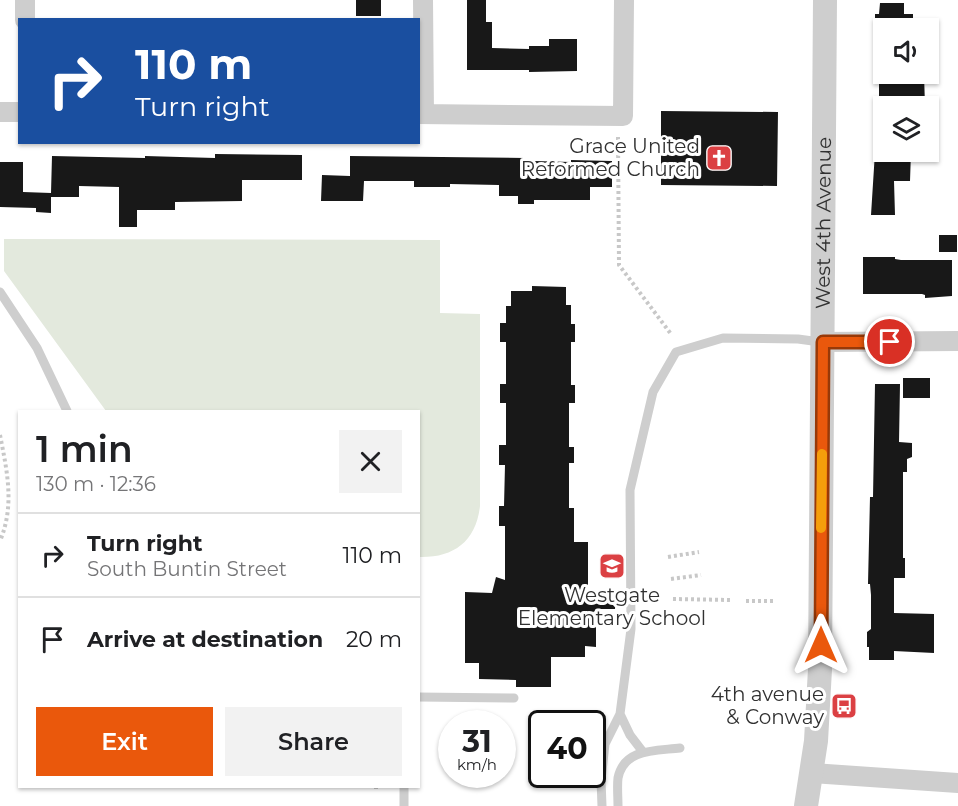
<!DOCTYPE html>
<html lang="en">
<head>
<meta charset="utf-8">
<style>
  :root { --surface:#fff; --page:#f2f2f2; --text:#202124; --muted:#757577; --line:#e0e0e0; --accent:#ea580c }
  body { margin:0; font-family:Montserrat,sans-serif; background:var(--page); color:var(--text); height:100vh; display:flex; flex-direction:column; font-size:22px; white-space:nowrap }
  * { box-sizing:border-box; margin:0 }
  p { font-size:20px; color:var(--muted) }
  .icon { flex:none; width:33px; height:33px; fill:none; stroke:currentColor; stroke-width:2; stroke-linecap:round; stroke-linejoin:round }
  .map { position:relative; flex:1; overflow:hidden }
  .panel { position:absolute; left:18px; top:410px; width:402px; height:378px; display:flex; flex-direction:column; background:var(--surface); border-radius:0px; box-shadow:0 2px 4px #0004 }
  .panel>* { flex:none }
  .banner { position:absolute; left:18px; top:18px; width:402px; height:126px; border-radius:0px; box-shadow:0 2px 4px #0004; background:#1a4fa0; color:#fff; overflow:hidden }
  .controls { position:absolute; left:873px; top:18px; display:grid; gap:12px }
  .controls a { display:grid; place-items:center; width:66px; height:66px; border-radius:0px; background:var(--surface); box-shadow:0 2px 4px #0004; font-size:30px }
  .speed { position:absolute; left:438px; top:710px; display:flex; gap:12px; font-size:30px; font-weight:700; text-align:center }
  .speed>* { display:grid; place-content:center; width:78px; height:78px; border-radius:50%; background:var(--surface); box-shadow:0 2px 4px #0004; line-height:1 }
  .speed small { font-size:15px; font-weight:400 }
  .speed .limit { border:3px solid #111; border-radius:9px; background:#fff; color:#111 }
  .pin { position:absolute; display:grid; place-items:center; width:51px; height:51px; color:#fff; margin:-26px; border:3px solid #fff; border-radius:50%; box-shadow:0 2px 6px #0007 }
  .me { position:absolute; width:66px; margin:-33px; rotate:0deg; stroke-linejoin:round; filter:drop-shadow(0 0 4px #0008) }
  .turn { display:flex; align-items:center; gap:21px; height:126px; padding:0 18px; font-size:27px }
  .turn .icon { width:78px; height:78px; stroke-width:2.5 }
  .turn b { display:block; font-size:42px; line-height:51px }
  .round { display:grid; place-items:center; flex:none; width:63px; height:63px; border-radius:0px; background:var(--page) }
  .head { display:flex; align-items:center; justify-content:space-between; height:102px; padding:0 18px }
  h1 { font-size:36px; font-weight:600; line-height:45px }
  .button { display:flex; gap:12px; margin-top:auto; padding:12px 18px }
  .button a { flex:1; height:69px; border-radius:0px; background:var(--accent); color:#fff; font-size:24px; font-weight:600; line-height:69px; text-align:center }
  .button a+a { background:var(--page); color:var(--text) }
  ul { padding:0; list-style:none }
  li { display:flex; align-items:center; gap:18px; height:84px; padding:0 18px; border-top:2px solid var(--line) }
  li div { flex:1 }
  li b { display:block; font-size:22px }
  li em { font-style:normal }
  .map>svg:first-child { display:block }
  .green { fill:#e3e9dd }
  .building { fill:#181818 }
  .lines { fill:none; stroke-linecap:round; stroke-linejoin:round }
  .path { stroke:#c8c8c8; stroke-width:4; stroke-dasharray:3 3; stroke-linecap:butt }
  .service { stroke:#cecece; stroke-width:9 }
  .minor { stroke:#cecece; stroke-width:20 }
  .tertiary { stroke:#cecece; stroke-width:24 }
  .route-casing { stroke:#983908; stroke-width:15 }
  .route { stroke:#ea580c; stroke-width:10 }
  .slow { stroke:#f59e0b; stroke-width:10 }
  .labels { text-anchor:middle; dominant-baseline:central; stroke-width:6; stroke-linejoin:round; paint-order:stroke }
  .poi-label { font-size:20px; fill:#313131; stroke:#fff; text-anchor:end }
  .street-label { font-size:20px; fill:#313131; stroke:#fff }
</style>
</head>
<body>
<div class="map">
<svg width="958" height="806" viewBox="0 0 958 806">
  <rect width="100%" height="100%" fill="#fff"/>
  <path class="green" d="M4,239L440,240V313L480,314V506C476,542 453,558 419,557L418,411H106L4,271Z"/>
  <path class="building" d="M356,0H381V16H356Z
    M467,0H486V22H492V48L529,49V46H549V39H577V71L529,72V70H467Z
    M880,3H904V14H913V28H875V14H879Z
    M879,74H924L925,106H879Z
    M661,111L778,112L777,186L661,185Z
    M875,152H911L910,181H894L895,215H871Z
    M215,154L302,155V180H242V201L175,202V210H137V227H119V187L79,186V197H51V213L36,212V208L0,207V162H23V192L51,193L52,156L145,158V156L215,158Z
    M350,156L525,158V160L534,161L571,162V160L612,161V187H590V200H534V204H518V196H499V185L450,184V187H414V181H364L363,201H321L322,175L350,176Z
    M939,235H957V252H939Z
    M863,257H895V259L901,260H952V296L925,298V295L922,294H863Z
    M532,286L566,287V305H571V324H575V342H571V385H575V403H569V447H574V463H569V508H574V542H588V591H616L615,609H596V647L585,646V657H551V687H516V680L479,679V663H465V592L492,593L496,577L505,580V526H499V506H504L505,465H499V445H506V403H500V384H506V342H500V323H506V306H511V291H532Z
    M903,378H930V398H903Z
    M875,384H900L899,442L912,443V457L907,459V472H903V558H905V578H894V613L934,614V653L894,651V660H869V647H867V632L871,629V595L870,584H868L870,497H873Z"/>
  <g class="lines">
    <path class="path" d="M618,137L619,265L671,334
      M0,435C7,471 15,505 0,541
      M668,557L699,552
      M671,579L701,575
      M673,599L731,600
      M746,601H775
      M376,789V786"/>
    <path class="service" d="M0,292L37,348L67,411
      M418,697L514,698
      M620,714L630,735L643,752
      M404,806V786
      M602,806L601,780L605,744L620,714L631,629L630,490L653,392L676,352L723,338L798,339L820,342
      M618,806C618,797 617,786 618,778C624,748 656,751 680,748"/>
    <path class="minor" d="M423,0L424,114
      M25,20V0
      M0,112H20
      M418,114L623,116L624,0
      M823,342L958,341
      M812,773L958,783"/>
    <path class="tertiary" id="s1" d="M806,806L816,741L820,669L825,0"/>
  </g>
  <g class="lines">
    <g class="route-casing">
      <path id="route" d="M821,645L823,342H890"/>
    </g>
    <use href="#route" class="route"/>
    <path class="slow" d="M821,528L822,454"/>
  </g>
  <defs>
    <g id="church-square" transform="scale(1.35)"><rect x="-9" y="-9" width="18" height="18" rx="4" fill="#db4043" stroke="#fff"/><path d="M-1.2-6h2.4v3.5h3.3v2.4h-3.3V6h-2.4V-.1h-3.3v-2.4h3.3Z" fill="#fff"/></g>
    <g id="school-square" transform="scale(1.35)"><rect x="-9" y="-9" width="18" height="18" rx="4" fill="#db4043" stroke="#fff"/><path d="M0-5L7-2L0 1L-7-2ZM-4 1L0 2.5L4 1V4Q0 6-4 4Z" fill="#fff"/></g>
    <g id="bus-square" transform="scale(1.35)"><rect x="-9" y="-9" width="18" height="18" rx="4" fill="#db4043" stroke="#fff"/><path d="M-5-6H5V4H4V6H2V4H-2V6H-4V4H-5ZM-3.5-4V0h7V-4ZM-3.5 1.2v1.5H-2V1.2ZM2 1.2v1.5H3.5V1.2Z" fill="#fff"/></g>
  </defs>
  <g fill-rule="evenodd">
    <use href="#church-square" x="719" y="158"/>
    <use href="#school-square" x="612" y="566"/>
    <use href="#bus-square" x="844" y="706"/>
  </g>
  <g class="labels">
    <g class="poi-label">
      <text x="700" y="146">Grace United<tspan x="700" dy="23">Reformed Church</tspan></text>
      <text x="612" y="595" text-anchor="middle">Westgate<tspan x="612" dy="23">Elementary School</tspan></text>
      <text x="824" y="694">4th avenue<tspan x="824" dy="23">&amp; Conway</tspan></text>
    </g>
    <g class="street-label">
      <text stroke="none"><textPath href="#s1" startOffset="584">West 4th Avenue</textPath></text>
    </g>
  </g>
</svg>
<div class="controls">
<a><svg class="icon" aria-label="sound" viewBox="0 0 24 24"><path d="M4 9h4l5-4v14l-5-4H4zM17 9q2 3 0 6"/></svg></a>
<a><svg class="icon" aria-label="layers" viewBox="0 0 24 24"><path d="M12 4l9 5-9 5-9-5zM3 14l9 5 9-5"/></svg></a>
</div>
<div class="speed"><div>31<small>km/h</small></div><div class="limit">40</div></div>
<div class="pin" style="left:890px;top:342px;background:#d93025"><svg class="icon" aria-label="arrive" viewBox="0 0 24 24"><path d="M6 21V4h12l-3 4 3 4H6"/></svg></div>
<svg class="me" style="left:821px;top:645px" viewBox="-20 -20 40 40"><path d="M0-17L14 15 0 8-14 15z" fill="#ea580c" stroke="#fff" stroke-width="4"/></svg>
<div class="banner">
<div class="turn"><svg class="icon" aria-label="right" viewBox="0 0 24 24"><path d="M7 20v-9h11M14 6l5 5-5 5"/></svg><div><b>110 m</b>Turn right</div></div>
</div>
<section class="panel">
<div class="head"><div><h1>1 min</h1><p>130 m · 12:36</p></div><a class="round"><svg class="icon" aria-label="close" viewBox="0 0 24 24"><path d="M6 6l12 12M18 6L6 18"/></svg></a></div>
<ul>
<li><svg class="icon" aria-label="right" viewBox="0 0 24 24"><path d="M7 20v-9h11M14 6l5 5-5 5"/></svg><div><b>Turn right</b><p>South Buntin Street</p></div><em>110 m</em></li>
<li><svg class="icon" aria-label="arrive" viewBox="0 0 24 24"><path d="M6 21V4h12l-3 4 3 4H6"/></svg><div><b>Arrive at destination</b></div><em>20 m</em></li>
</ul>
<div class="button"><a>Exit</a><a>Share</a></div>
</section>
</div>
</body>
</html>
